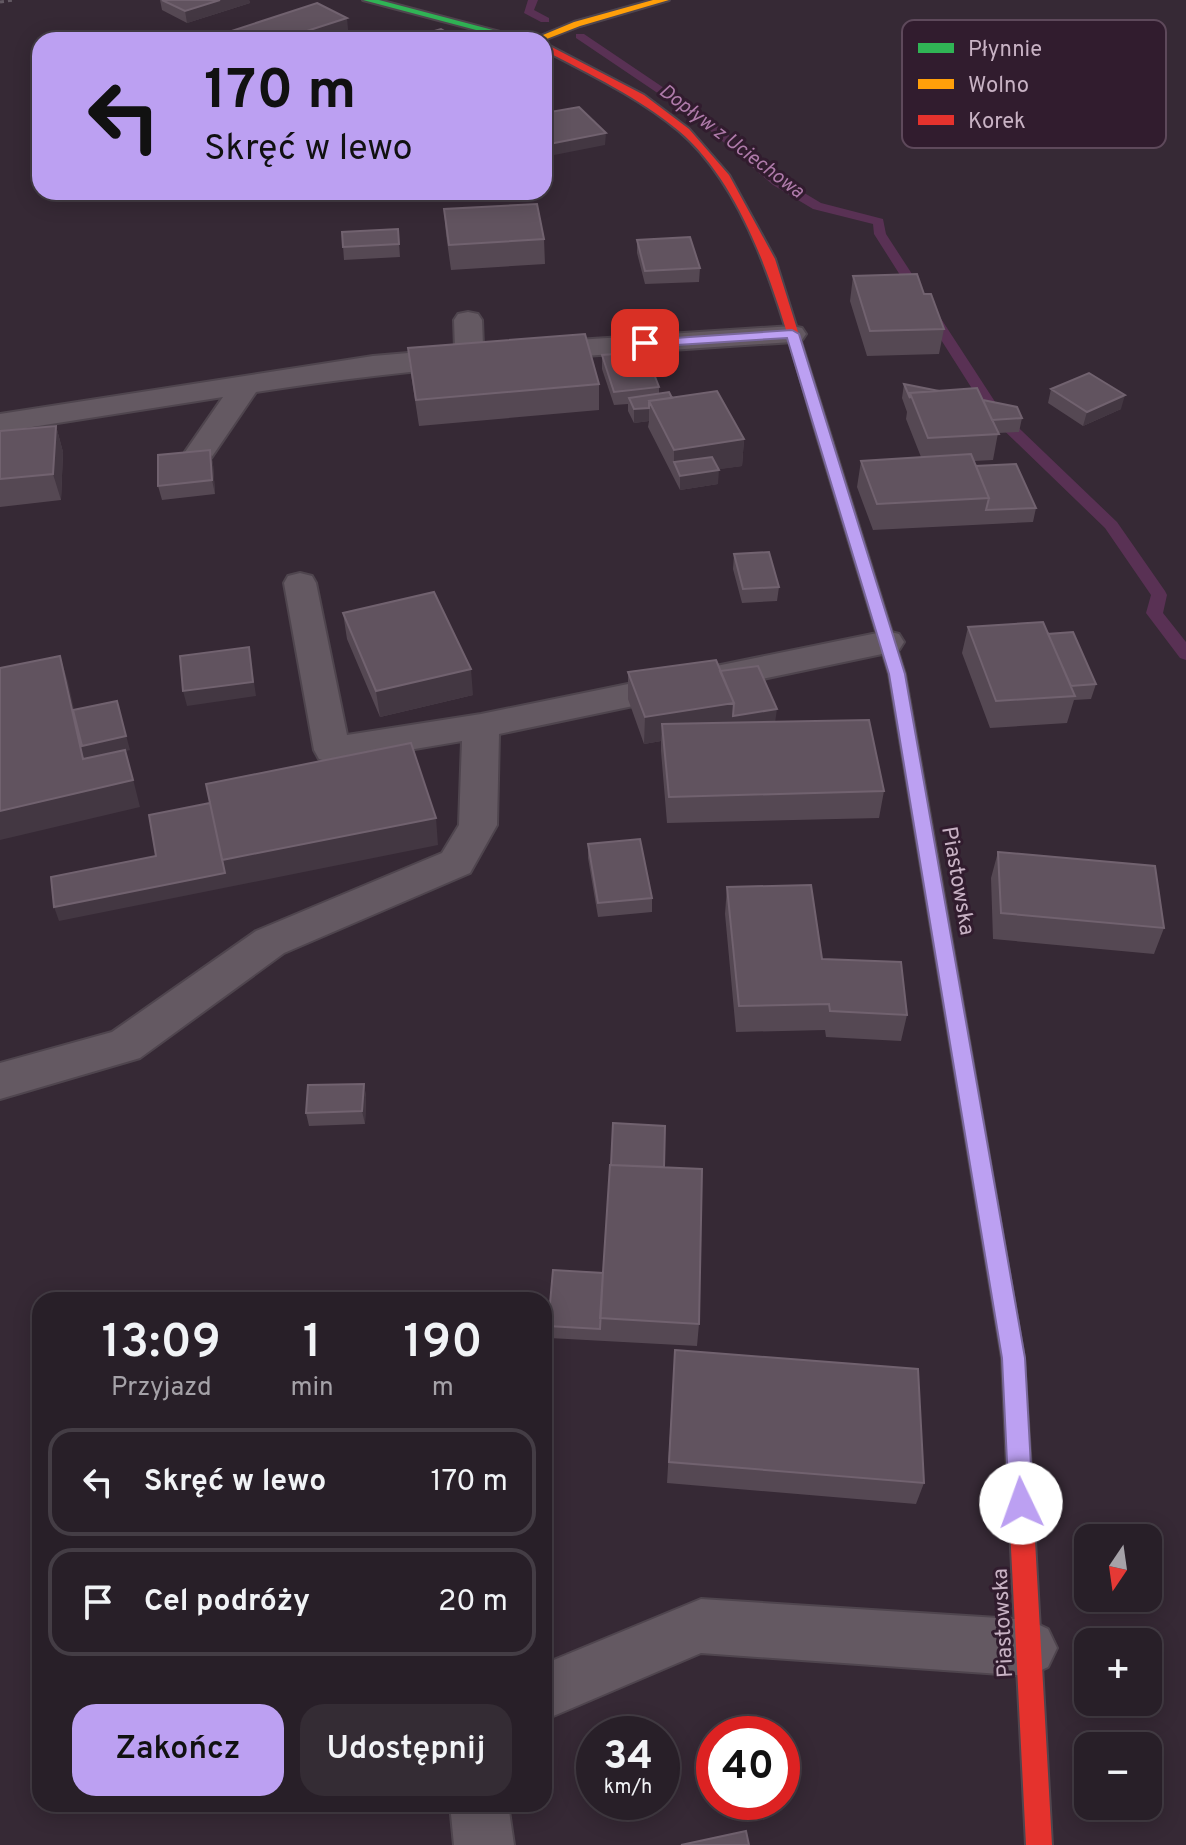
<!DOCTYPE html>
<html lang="pl">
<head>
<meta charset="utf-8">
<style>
  :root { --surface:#281f28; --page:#342c34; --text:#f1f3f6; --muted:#a5a2a8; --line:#443d45; --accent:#bca0f2 }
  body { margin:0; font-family:Overpass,sans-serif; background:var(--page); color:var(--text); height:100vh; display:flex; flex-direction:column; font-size:30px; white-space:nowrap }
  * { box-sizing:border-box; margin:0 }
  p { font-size:26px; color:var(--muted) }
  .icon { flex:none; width:44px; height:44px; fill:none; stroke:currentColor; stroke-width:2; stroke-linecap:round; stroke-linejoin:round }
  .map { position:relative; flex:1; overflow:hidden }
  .side { position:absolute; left:32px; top:1292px; width:520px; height:520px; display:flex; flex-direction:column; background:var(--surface); border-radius:24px; box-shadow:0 4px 20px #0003,0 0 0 2px var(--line) }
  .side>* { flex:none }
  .hud { position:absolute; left:32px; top:32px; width:520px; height:168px; border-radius:24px; box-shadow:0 4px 20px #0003,0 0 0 2px var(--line); background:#bca0f2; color:#111; overflow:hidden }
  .needle { width:52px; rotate:193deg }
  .buttons { position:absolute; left:1074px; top:1524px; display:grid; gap:16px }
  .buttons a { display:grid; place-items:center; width:88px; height:88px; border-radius:16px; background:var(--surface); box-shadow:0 4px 20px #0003,0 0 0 2px var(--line); font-size:40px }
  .speed { position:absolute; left:576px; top:1716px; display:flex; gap:16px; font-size:40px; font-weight:700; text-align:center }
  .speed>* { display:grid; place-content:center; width:104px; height:104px; border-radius:50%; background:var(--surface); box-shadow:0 4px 20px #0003,0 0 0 2px var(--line); line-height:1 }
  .speed small { font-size:20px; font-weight:400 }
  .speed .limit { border:12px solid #d22; background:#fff; color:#111 }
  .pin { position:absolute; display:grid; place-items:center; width:68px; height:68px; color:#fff; margin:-34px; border-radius:16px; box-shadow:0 4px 12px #0006 }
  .me { position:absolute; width:88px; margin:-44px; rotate:357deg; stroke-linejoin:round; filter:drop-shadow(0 0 6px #0008) }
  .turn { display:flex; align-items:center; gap:28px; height:168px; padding:0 40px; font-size:36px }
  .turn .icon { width:104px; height:104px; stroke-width:2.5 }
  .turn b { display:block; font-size:56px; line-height:68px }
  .eta { display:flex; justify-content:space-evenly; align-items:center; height:136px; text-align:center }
  .eta b { font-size:48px; font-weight:600; line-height:56px }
  .cta { display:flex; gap:16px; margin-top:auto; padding:16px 40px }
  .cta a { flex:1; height:92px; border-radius:24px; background:var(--accent); color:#111; font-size:32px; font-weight:600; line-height:92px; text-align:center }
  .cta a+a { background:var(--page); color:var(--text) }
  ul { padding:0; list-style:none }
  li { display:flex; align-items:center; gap:24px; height:108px; margin:0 16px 12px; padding:0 24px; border:4px solid var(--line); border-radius:24px }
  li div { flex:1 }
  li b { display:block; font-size:30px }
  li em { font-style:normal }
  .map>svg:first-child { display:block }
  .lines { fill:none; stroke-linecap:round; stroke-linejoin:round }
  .stream { fill:#593154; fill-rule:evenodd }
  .lane-casing { stroke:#4f454e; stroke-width:4 }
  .fast-casing { stroke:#4f454e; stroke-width:4 }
  .slow-casing { stroke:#4f454e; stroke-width:4 }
  .jam-casing { stroke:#4f454e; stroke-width:4 }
  .path { stroke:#635963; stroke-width:3; stroke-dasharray:4 4; stroke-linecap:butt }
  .lane { fill:#645962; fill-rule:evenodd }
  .fast { fill:#30b455; fill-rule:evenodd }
  .slow { fill:#ff9f0a; fill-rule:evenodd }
  .jam { fill:#e5322d; fill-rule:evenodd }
  .wall { fill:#554853 }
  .shaded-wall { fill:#433742 }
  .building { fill:#61535f; stroke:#71626f; stroke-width:2 }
  .route { fill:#bca0f2; stroke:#7a689d; stroke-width:2 }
  .labels { text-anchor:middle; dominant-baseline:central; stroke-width:6; stroke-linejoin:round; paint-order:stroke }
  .far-water-label { font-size:20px; font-style:italic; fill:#af7baa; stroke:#311c2e }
  .street-label { font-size:22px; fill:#c8b2c4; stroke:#311c2e }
  .key { fill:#311c2e; stroke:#5e495b; stroke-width:2 }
  .key-label { font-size:22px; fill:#c8b2c4 }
</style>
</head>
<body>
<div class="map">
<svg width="1186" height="1845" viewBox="0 0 1186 1845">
  <rect width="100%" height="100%" fill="#362935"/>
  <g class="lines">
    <path class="stream" d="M528,0H538L534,10L549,18V22H541L524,13Z
      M576,34H584L707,117L781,179L821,203L883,219L886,234L1001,411L1117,522L1165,591L1167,595L1163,613L1186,642V660L1180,658L1146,613L1151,595L1105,528L990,417L874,234L873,224L813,209L773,185L699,121L576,38Z"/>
    <g class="lane-casing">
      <path id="lane" d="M468,312L478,314L482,320L483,346L792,326L802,328L806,334L802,340L792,342C612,354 434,364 256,392L211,458L200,461L189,458L185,452L223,397L0,432V414L373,356L455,349L454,320L458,314Z
        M300,573L312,576L316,583L347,735L481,714L887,631L899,634L904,642L899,650L887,653L499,734L497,825L470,873L284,953L140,1058L0,1099V1063L112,1032L256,931L442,853L459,825L462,741L332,763L319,759L314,750L284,583L288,576Z
        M701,1599L1029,1620L1048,1629L1057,1648L1048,1667L1029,1676L701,1653L544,1720V1664Z
        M450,1804H508L514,1845H454Z"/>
    </g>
    <g class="fast-casing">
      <path id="fast" d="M363,0H379L531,40H514Z
        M826,439L833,443L905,674L937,855L928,861L919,855L889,674L819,443Z"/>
    </g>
    <g class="slow-casing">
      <path id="slow" d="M653,0H669L580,26L544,40H531L574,22Z
        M928,849L937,855L1024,1358L1031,1469L1027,1477L1019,1480L1011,1477L1007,1469L1002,1358L919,855Z"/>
    </g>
    <g class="jam-casing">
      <path id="jam" d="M544,43L644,95L689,129L729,175L775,259L833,443L831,446L826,447L819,443C789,345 760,200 679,131C638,97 591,75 544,50Z
        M1019,1458L1027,1461L1031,1469L1052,1845H1026L1007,1469L1011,1461Z"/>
    </g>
    <path class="path" d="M0,2L14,0"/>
    <use href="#lane" class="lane"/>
    <use href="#fast" class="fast"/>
    <use href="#slow" class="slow"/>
    <use href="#jam" class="jam"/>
  </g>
  <path class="wall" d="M160,0H249L250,3L187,23L162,10Z
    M444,209L544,239L545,264L451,270L446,234Z
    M398,229L400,257L344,260L342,232Z
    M637,240L700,268L699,282L645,284L637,253Z
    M853,276L924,294L944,329L939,354L867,356L850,301Z
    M408,348L599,384V410L419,426L411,374Z
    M602,355L635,371L659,387V394L672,398L744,439L742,466L718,469V484L680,490L648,427L649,421L634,423L628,411V404L614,405L602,369Z
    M904,384L983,400L1022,418L1019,432L998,433L993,460L974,461L976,466L1036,508L1033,522L873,530L857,487L861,461L921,457L906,419L907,412L902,398Z
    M1051,389L1121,409L1083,426L1048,403Z
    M56,426L63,452L61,500L0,507V431Z
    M210,450L213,464L215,494L162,500L158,486Z
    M734,554L779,587L777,601L742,603L733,569Z
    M343,613L473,695L380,717L347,639Z
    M968,627L1048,634L1096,684L1091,699L1074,700L1067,723L990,728L962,653Z
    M720,671L776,722L884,791L879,818L667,823L661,751V741L644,744L628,699V672Z
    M588,844L652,898V912L598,917L588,858Z
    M998,852L1164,928L1154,954L993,939L991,878Z
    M727,887L822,959L907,1015L901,1041L826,1037L825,1030L736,1032L725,914Z
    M364,1084L366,1097L365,1124L309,1126L306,1113Z
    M664,1167L699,1324L697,1346L549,1338L548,1326L603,1273Z
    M675,1350L924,1483L916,1504L667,1483Z"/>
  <path class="shaded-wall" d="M220,0H249L250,3L187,23L185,11Z
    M347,18L349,40H279Z
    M551,86L552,109L544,111V87Z
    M606,133L605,145L544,157V145Z
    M230,192H255L231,196Z
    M1125,395L1121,409L1083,426L1087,412Z
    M649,408V421L634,423V409Z
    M56,426L63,452L61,500L53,474Z
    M744,439L742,466L680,475L674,462V450Z
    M210,450L213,464L215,494L212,480Z
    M719,470L718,484L680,490V476Z
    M249,647L256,696L187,706L183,691Z
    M60,656L68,682L82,745L126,736L117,701L130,750L126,751L140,807L0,840V811L133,780L126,751L86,760L85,756L92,786L83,759Z
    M471,669L473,695L380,717L376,691Z
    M734,703L777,709L775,723L662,724L661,741L644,744L645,717Z
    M211,803L436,818L438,845L59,921L54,907L225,873Z
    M364,1084L366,1097L365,1124L362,1111Z"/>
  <path class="building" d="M162,0H220L185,11Z
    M317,3L347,18L279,40H204Z
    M441,29L460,40H403Z
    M329,35L339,40H312Z
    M544,80L551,86L544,87Z
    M579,107L606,133L544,145V128H548L544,124V113Z
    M537,204L544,239L449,245L444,209Z
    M398,229L399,244L343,247L342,232Z
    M690,237L700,268L645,271L637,240Z
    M917,274L924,294H931L944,329L870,331L853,276Z
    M585,334L599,384L416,400L408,348Z
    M628,353L635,371L652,369L659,387L614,392L602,355Z
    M1089,373L1125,395L1087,412L1051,389Z
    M904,384L939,391L910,393V398Z
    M977,388L999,434L928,438L910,393Z
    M717,391L744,439L674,450L649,401Z
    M669,392L672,398L649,401V408L634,409L629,398Z
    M983,400L1017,407L1022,418L992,420Z
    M56,426L53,474L0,479V431Z
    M210,450L212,480L158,486V455Z
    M971,454L989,498L877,504L861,461Z
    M712,457L719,470L680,476L674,462Z
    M1016,464L1036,508L986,510L989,498L976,466Z
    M769,552L779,587L743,589L734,554Z
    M434,592L471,669L376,691L343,613Z
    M1043,622L1075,696L996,701L968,627Z
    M1073,632L1096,684L1071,686L1048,634Z
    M249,647L253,682L183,691L180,656Z
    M60,656L83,759L125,750L133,780L0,811V668Z
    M716,660L734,703L645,717L628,672Z
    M758,666L777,709L733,716L734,703L720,671Z
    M117,701L126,736L82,746L73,710Z
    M869,720L884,791L669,797L662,724Z
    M411,743L436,818L222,860L206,784Z
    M210,803L225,873L54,907L51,877L156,856L149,815Z
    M640,839L652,898L598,903L588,844Z
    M998,852L1155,866L1164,928L1001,913Z
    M811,885L822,959L901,962L907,1015L830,1011L829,1004L739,1006L727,887Z
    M364,1084L362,1111L306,1113L308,1085Z
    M613,1123L665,1126L664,1167L611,1165Z
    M610,1165L702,1169L699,1324L600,1318Z
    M553,1270L603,1273L600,1329L548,1326Z
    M675,1350L918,1369L924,1483L669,1462Z
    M746,1831L749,1845H681Z"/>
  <path class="route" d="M792,330L799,334L905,674L1025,1358L1033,1503L1030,1511L1021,1514L1013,1511L1009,1503L1002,1358L889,674L787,338L645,347L639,343L645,340Z"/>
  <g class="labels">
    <g class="far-water-label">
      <text transform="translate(731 142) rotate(37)">Dopływ z Uciechowa</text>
    </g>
    <g class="street-label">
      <text transform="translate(957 881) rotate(80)">Piastowska</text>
      <text transform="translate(1004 1623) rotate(-93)">Piastowska</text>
    </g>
  </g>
  <rect x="902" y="20" width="264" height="128" rx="12" class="key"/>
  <rect x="918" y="43" width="36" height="10" fill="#30b455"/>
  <rect x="918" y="79" width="36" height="10" fill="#ff9f0a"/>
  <rect x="918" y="115" width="36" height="10" fill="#e5322d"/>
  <g class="key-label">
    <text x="968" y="56">Płynnie</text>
    <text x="968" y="92">Wolno</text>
    <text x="968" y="128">Korek</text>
  </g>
</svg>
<div class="buttons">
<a><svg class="needle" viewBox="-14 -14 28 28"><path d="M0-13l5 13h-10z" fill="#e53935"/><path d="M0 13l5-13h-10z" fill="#a5a2a8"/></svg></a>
<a>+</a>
<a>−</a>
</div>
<div class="speed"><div>34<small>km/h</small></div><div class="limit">40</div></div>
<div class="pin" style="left:645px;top:343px;background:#d93025"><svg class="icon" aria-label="arrive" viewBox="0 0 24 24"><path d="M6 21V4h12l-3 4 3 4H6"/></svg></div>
<svg class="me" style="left:1021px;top:1503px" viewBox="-20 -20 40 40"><circle r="19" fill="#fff"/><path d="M0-13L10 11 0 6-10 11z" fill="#bca0f2"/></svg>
<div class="hud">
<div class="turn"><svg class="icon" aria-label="left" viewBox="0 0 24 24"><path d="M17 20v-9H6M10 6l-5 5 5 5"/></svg><div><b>170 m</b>Skręć w lewo</div></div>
</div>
<section class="side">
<div class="eta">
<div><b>13:09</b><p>Przyjazd</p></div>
<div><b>1</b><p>min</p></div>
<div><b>190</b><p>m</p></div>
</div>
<ul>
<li><svg class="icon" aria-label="left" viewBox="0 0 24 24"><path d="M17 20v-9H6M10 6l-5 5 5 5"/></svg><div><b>Skręć w lewo</b></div><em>170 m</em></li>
<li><svg class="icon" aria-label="arrive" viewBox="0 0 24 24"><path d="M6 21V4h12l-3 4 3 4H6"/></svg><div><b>Cel podróży</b></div><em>20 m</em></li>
</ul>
<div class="cta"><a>Zakończ</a><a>Udostępnij</a></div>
</section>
</div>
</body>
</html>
